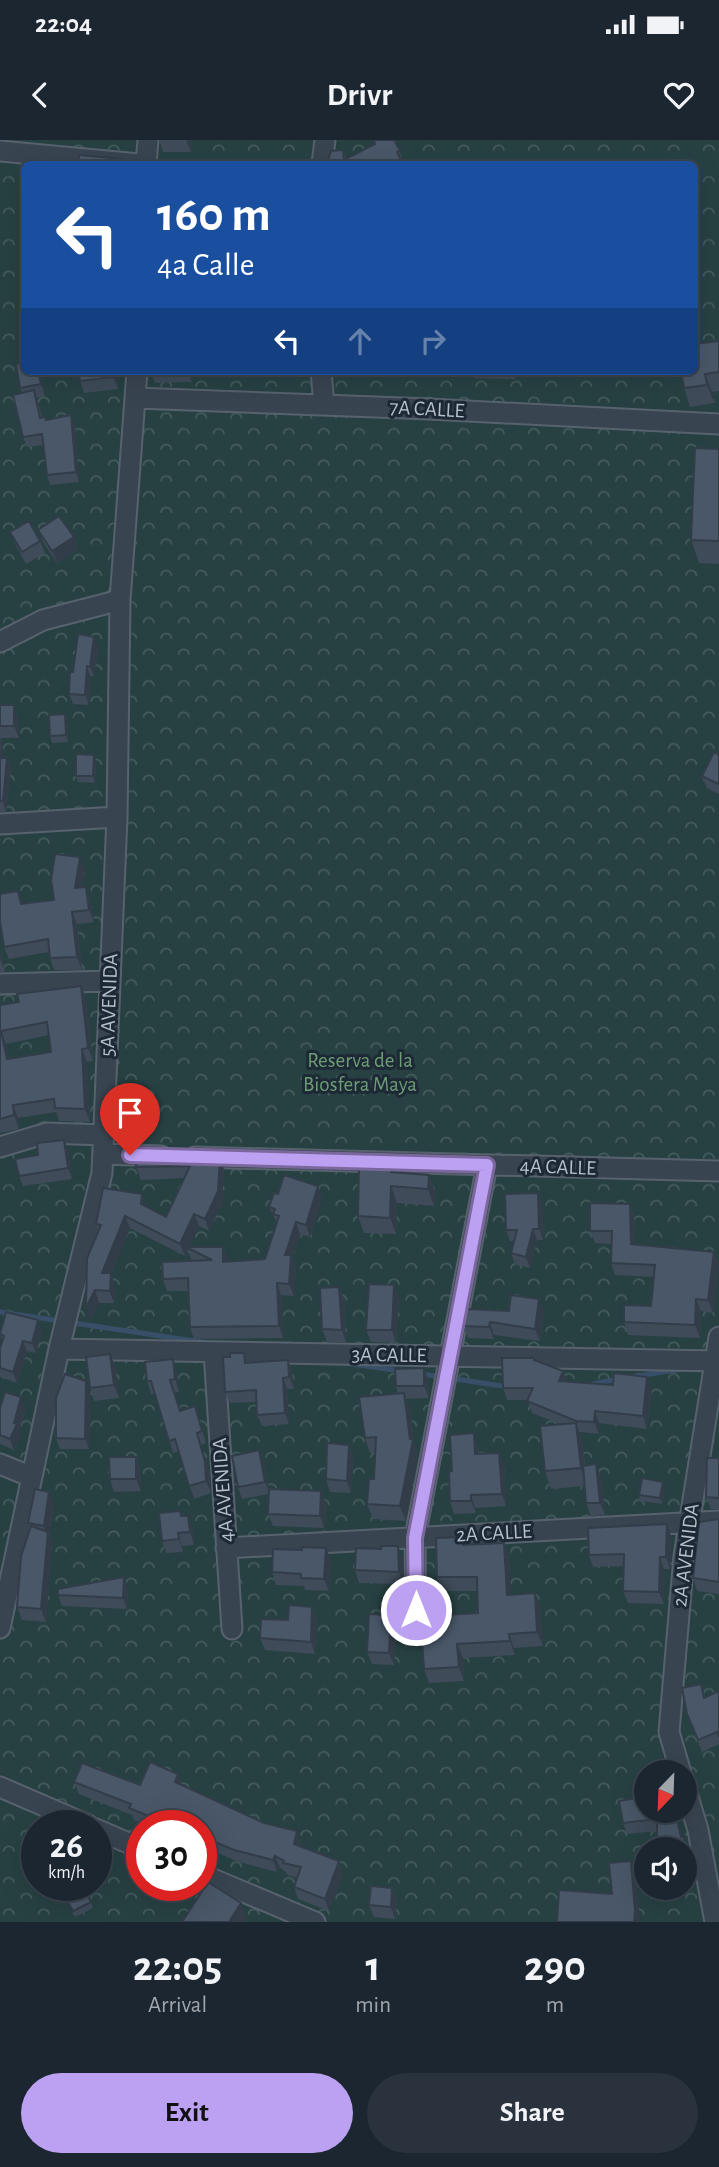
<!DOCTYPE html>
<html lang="en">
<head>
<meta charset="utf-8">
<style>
  :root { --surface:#1c2631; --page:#29323d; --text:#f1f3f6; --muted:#a0a5ab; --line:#3a434d; --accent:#bca0f2 }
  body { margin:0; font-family:"Alegreya Sans",sans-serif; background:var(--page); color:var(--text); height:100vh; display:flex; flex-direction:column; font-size:26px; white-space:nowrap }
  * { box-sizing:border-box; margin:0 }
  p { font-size:23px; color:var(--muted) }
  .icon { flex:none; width:38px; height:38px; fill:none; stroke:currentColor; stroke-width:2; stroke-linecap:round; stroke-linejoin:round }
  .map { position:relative; height:1782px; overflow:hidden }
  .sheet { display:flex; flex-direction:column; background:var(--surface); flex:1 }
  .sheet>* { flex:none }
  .top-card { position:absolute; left:21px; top:21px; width:677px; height:214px; border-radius:10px; box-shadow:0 7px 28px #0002,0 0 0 2px var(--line); background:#1a4fa0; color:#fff; overflow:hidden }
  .needle { width:46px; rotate:203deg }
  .controls { position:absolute; left:634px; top:1620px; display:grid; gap:14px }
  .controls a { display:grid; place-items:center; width:63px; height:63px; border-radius:50%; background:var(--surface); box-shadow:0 7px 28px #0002,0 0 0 2px var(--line); font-size:35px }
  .speed { position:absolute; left:21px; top:1670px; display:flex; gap:14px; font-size:35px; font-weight:700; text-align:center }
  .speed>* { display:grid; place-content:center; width:91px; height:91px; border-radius:50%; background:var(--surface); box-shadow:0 7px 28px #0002,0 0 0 2px var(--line); line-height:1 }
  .speed small { font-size:18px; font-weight:400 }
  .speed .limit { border:10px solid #d22; background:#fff; color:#111 }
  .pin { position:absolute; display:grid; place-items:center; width:60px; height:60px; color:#fff; margin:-72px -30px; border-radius:50% 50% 50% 0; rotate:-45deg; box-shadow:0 0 7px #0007 }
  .pin .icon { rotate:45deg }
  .me { position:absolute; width:77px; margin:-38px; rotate:0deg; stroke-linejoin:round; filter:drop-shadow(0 0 5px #0008) }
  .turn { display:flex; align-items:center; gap:24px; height:147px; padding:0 21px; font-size:32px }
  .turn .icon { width:91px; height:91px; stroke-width:2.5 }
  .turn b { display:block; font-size:49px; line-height:60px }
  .lanes { display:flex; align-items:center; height:66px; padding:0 21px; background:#0003; justify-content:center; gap:35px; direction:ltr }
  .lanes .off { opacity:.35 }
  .eta { display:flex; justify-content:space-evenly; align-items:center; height:119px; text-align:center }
  .eta b { font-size:42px; font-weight:700; line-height:49px }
  .cta { display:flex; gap:14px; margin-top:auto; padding:14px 21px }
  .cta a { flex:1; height:80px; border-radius:42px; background:var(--accent); color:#111; font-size:28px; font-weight:700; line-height:80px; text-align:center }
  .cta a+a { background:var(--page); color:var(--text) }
  .status { display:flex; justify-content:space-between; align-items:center; height:49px; padding:0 35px; background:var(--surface); direction:ltr }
  .status svg { height:19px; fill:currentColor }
  header { display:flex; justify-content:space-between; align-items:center; height:91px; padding:0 21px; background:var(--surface); font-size:32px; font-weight:700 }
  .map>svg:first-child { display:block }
  .park { fill:url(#park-crowns); fill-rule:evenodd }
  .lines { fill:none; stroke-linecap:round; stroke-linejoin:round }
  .stream { stroke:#384f69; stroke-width:5 }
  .minor-casing { stroke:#57626e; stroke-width:23 }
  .minor { stroke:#394451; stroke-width:19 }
  .wall { fill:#3f4b59; fill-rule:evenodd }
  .shaded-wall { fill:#333d49 }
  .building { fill:#495768; stroke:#333d49; stroke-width:2; fill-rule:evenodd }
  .route-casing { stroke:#7a689d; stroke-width:18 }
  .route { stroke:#bca0f2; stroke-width:12 }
  .labels { text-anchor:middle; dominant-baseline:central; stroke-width:6; stroke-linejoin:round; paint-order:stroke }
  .street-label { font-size:21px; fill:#b6bfcb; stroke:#1e2936 }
  .park-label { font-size:21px; fill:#6c9d75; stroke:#1e2936 }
</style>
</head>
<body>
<div class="status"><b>22:04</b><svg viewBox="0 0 49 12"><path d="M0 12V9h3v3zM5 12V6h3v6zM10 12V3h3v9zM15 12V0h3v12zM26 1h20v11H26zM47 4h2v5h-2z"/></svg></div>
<header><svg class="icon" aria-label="back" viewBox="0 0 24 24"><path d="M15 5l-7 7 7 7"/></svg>Drivr<svg class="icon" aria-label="heart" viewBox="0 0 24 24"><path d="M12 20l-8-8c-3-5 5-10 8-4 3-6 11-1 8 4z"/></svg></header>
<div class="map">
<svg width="719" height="1782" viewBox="0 0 719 1782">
  <defs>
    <pattern id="park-crowns" width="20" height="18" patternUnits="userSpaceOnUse" patternTransform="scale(1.75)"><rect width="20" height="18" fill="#274142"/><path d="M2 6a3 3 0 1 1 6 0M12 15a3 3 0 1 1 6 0" fill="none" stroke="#445b5c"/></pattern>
  </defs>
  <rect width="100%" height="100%" fill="#253341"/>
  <path class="park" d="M0,0H719V1782H0ZM24,24H695V231H24ZM646,1633H684V1671H646ZM37,1685H96V1745H37ZM142,1685H201V1745H142ZM646,1710H684V1748H646Z"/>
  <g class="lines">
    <path class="stream" d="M0,1172L208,1203
      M345,1223L401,1231
      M422,1234L509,1247
      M632,1237L681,1229
      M588,1245L619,1239"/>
    <g class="minor-casing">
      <path id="minor" d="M0,11L139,24
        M146,24L148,0
        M322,24L325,0
        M321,231L324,265
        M135,258L430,269L719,284
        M0,502L43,480L120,460
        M0,684L117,677
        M0,844L110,841
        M0,1007L47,993L104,995
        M103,1014L161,1016
        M195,1017L719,1031
        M59,1209L719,1221
        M214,1212L232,1489
        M0,1324L32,1337
        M226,1408L719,1381
        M0,1488L59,1209L102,1033L117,677L120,460L137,231
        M416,1494L415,1397L487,1025
        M681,1633L669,1592L684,1416L719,1197
        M684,1643L698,1690L715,1782
        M0,1647L88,1685
        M96,1689L142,1709
        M201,1734L315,1782"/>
    </g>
    <use href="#minor" class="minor"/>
  </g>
  <path class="wall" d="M159,0H190L191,12H163Z
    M396,3L404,22L402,23L403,24H324L343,10L346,18Z
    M719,201V251L712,252L714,263L690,267L684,248Z
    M24,231H40L45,256L37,258L42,278L46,280L75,285L79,342L50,345L47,335L43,305L27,307L23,297L22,253L20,248Z
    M116,231L118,249L84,253L80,241Z
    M150,231H192V242L155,243Z
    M472,231H515V239L474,238Z
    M719,309V424L699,423L691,400Z
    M38,390L74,397L78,409L57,423L43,402Z
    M10,392L40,401L45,413L26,424L15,404Z
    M98,507L94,536H90L89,565L73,564L69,554L73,532Z
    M0,565L18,578L19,598H1L2,603L3,618H7L11,628L6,671L0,672Z
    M65,574L67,580L68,602L52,603L50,596Z
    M94,615L96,621L95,643L78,642L76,636Z
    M719,615V654L707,648L702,636Z
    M85,729L82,748L86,747L90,759L94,782L77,784L82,830H54L50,818L49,812L9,819L4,807L23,764L54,760Z
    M0,809L5,832H0Z
    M81,846L86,859L93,921L87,922L90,982L59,981L56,972L18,978L19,989L0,993V865L19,862ZM49,895L51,912L9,919L6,904Z
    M68,1010L72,1039L23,1046L19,1036Z
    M220,1017L224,1030L222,1064L209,1091L199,1086L189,1107H223L228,1122L265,1119L277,1083L269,1067L278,1054L322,1058L310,1097L300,1094L292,1118L296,1127L294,1156L281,1155L283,1198L194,1199L190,1187L189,1151H167L163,1139L194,1121L191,1119L188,1110L185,1116L130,1088L111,1134L115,1146L114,1163H99L90,1180L99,1090L96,1084L146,1066L166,1077L184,1038L141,1040L136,1027Z
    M394,1032L429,1035L435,1052L434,1066L397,1063L396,1094L364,1093L358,1076Z
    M538,1053L542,1064L543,1100H537L530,1128L515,1124L511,1113L514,1101H510L506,1090Z
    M630,1064L634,1076L635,1104L714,1112L719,1124L713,1173L701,1171L700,1198L628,1195L624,1182L651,1166L654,1137L615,1135L611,1123L612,1104L595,1103L590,1091Z
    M394,1145L399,1158L396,1203L371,1202L366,1190Z
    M339,1147L344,1159L346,1202H327L322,1189Z
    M509,1171L544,1172L540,1201L494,1195V1199L468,1198L463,1186Z
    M42,1191L36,1213L27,1211L17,1243L0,1237V1208L2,1201L0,1194Z
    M110,1214L115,1226L119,1258L94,1261L90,1248Z
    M534,1218L535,1220L563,1231L567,1242L652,1250L647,1289L599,1283V1294L579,1292L582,1301L585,1325L601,1337L605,1375L591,1376L586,1363L585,1346L551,1349L545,1331L560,1284L532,1273L528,1260H507L503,1248Z
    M288,1220L292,1232L294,1249H287L289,1284L262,1286L257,1275V1262L230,1263L225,1252L248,1223Z
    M424,1228L428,1240L429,1258L406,1259L410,1268L414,1302L418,1315L406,1381L373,1379L367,1364L374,1339L375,1313H370L365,1298L398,1254L396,1246Z
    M177,1232L179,1252H175L180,1270L199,1279L206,1303L201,1305L210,1334L211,1353L194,1359L179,1311L173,1313L155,1254H151L147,1241Z
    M90,1252L89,1309H60L56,1298Z
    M0,1268L26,1269L19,1291L21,1295L14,1310L0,1304Z
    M349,1305L353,1317L351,1353L330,1352L326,1339Z
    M478,1306L479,1314L504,1325L506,1366L475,1368L476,1373L454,1374L450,1361L452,1331Z
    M136,1317L140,1329L141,1351L114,1352L110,1339Z
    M719,1318V1370L711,1369L706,1357Z
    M264,1323L269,1353L321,1351L326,1364L324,1388L273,1386L268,1374L269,1354L242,1359L238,1347Z
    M663,1342L665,1348L662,1364L641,1361L639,1355Z
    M54,1364L49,1395L52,1404L46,1482L22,1480L17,1467L30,1389L28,1383Z
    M180,1371L182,1376L192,1388L194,1405L182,1406L183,1412L166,1413L162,1401Z
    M719,1379V1454L697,1451L693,1438Z
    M667,1384L671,1396L670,1429H664V1464L628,1463L623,1451L624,1426L593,1427L589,1415Z
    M463,1397L466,1405L504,1403L509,1417L511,1455L535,1453L540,1467L543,1506L514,1508L515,1515L463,1518L464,1541L429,1543L424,1529L427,1498L478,1473L477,1451H442L437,1437Z
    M403,1419V1444L359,1443L355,1430Z
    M331,1420L329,1451L305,1450L304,1446L276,1445L272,1432Z
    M128,1448L127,1469L62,1466L58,1455Z
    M312,1467L317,1479L315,1514L265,1510L260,1498L288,1480Z
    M396,1487L394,1525L372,1524L367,1512Z
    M719,1551V1604L702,1612L687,1574L705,1557Z
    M178,1634L182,1645L301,1704V1706L343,1734L329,1771L298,1759L294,1747L297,1738L288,1735L286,1732L280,1728L277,1732L239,1722L201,1706V1685H146L134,1680L132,1675L79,1654L74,1642L140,1645Z
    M637,1658L684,1697L688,1708V1724H684V1710L657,1691L627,1694L623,1683Z
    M392,1748L397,1760L395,1779L374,1777L369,1765Z
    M64,1755L91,1762L93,1768L75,1777Z"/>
  <path class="shaded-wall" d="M186,0H190L191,12Z
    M38,231H40L41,233L45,256L41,244Z
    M113,231H116L118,249L113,237Z
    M188,231H192V242Z
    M705,234L712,252L714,263L707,245Z
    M71,275L75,285L79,342L76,332Z
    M74,397L78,409L57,423L52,411Z
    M94,497L98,507L94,536L90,527Z
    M87,526L90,536L89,565L85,555Z
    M14,565L18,578L19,598L14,586Z
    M65,574L67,580L68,602L66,595Z
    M0,597L2,603L4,628L1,618Z
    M94,615L96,621L95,643L93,636Z
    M7,618L11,628L6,671L3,661Z
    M80,717L85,729L80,761L75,748Z
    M86,747L90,759L94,782L89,770Z
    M72,772L77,784L82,830L77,817Z
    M0,809V810L5,832L0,819Z
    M81,846L86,859L93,921L88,908Z
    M1,891L6,904L11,932L7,919Z
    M82,909L87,922L90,982L85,969Z
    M13,965L18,978L19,989L14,975Z
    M64,1000L68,1010L72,1039L68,1028Z
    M220,1017L224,1030L222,1064L209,1091L205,1079Z
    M429,1035L435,1052L434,1066L428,1049Z
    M318,1046L322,1058L310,1097L306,1085Z
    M391,1046L397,1063L396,1094L390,1078Z
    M538,1053L542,1064L543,1100L539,1089Z
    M142,1054L146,1066L141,1064Z
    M630,1064L634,1076L636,1116L631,1104Z
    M194,1074L199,1086L189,1108L186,1107L188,1110L185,1116L180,1104Z
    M125,1076L130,1088L111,1134L115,1146L114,1163L102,1133Z
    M296,1082L300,1094L292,1118L296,1127L294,1156L289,1144L285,1115Z
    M533,1089L537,1100L530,1128L526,1117Z
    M223,1107L228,1119V1134L223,1122Z
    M714,1112L719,1124L713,1173L708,1160Z
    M277,1143L281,1155L283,1198L279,1186Z
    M394,1145L399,1158L396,1203L392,1190Z
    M339,1147L344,1159L346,1202L342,1190Z
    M95,1150L99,1163L90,1180L86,1168Z
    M539,1159L544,1172L540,1201L535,1189Z
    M696,1159L701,1171L700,1198L695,1185Z
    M38,1180L42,1191L36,1213L32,1203Z
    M490,1182L494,1195V1199L489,1187Z
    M23,1201L27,1211L17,1243L13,1232Z
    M110,1214L115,1226L119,1258L114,1245Z
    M173,1219L177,1232L179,1252L175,1239Z
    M288,1220L292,1232L294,1249L289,1237Z
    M424,1228L428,1240L429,1258L424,1246Z
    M563,1231L568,1244L559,1241Z
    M647,1237L652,1250L647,1289L643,1276Z
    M283,1238L287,1249L289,1284L285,1273Z
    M86,1241L90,1252L89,1309L85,1299Z
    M404,1253L410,1268L414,1302L418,1315L406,1381L400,1366L410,1299Z
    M21,1257L26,1269L19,1291L21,1295L14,1310L10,1299Z
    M595,1271L599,1283V1294L594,1282Z
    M576,1283L582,1301L587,1346L581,1328Z
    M197,1293L210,1334L211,1353L206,1341Z
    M474,1293L478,1306L480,1327L475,1314Z
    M349,1305L353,1317L351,1353L347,1341Z
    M259,1310L264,1323L270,1354L265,1342Z
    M499,1313L504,1325L506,1366L502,1354Z
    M136,1317L140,1329L141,1351L136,1339Z
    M596,1324L601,1337L605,1375L600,1363Z
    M663,1342L665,1348L662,1364L660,1358Z
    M321,1351L326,1364L324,1388L320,1376Z
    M49,1352L54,1364L49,1395L52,1404L46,1482L41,1469L47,1395L44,1386Z
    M471,1355L475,1368L476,1373L471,1361Z
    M188,1376L192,1388L194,1405L190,1392Z
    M667,1384L671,1396L670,1429L666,1417Z
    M178,1393L182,1406L183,1412L179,1399Z
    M504,1403L509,1417L512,1469L507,1455Z
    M398,1406L403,1419V1444L399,1432Z
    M326,1408L331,1420L329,1451L324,1439Z
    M660,1417L664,1429V1464L659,1452Z
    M124,1437L128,1448L127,1469L123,1458Z
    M535,1453L540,1467L543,1506L537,1492Z
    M312,1467L317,1479L315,1514L311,1502Z
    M391,1475L396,1487L394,1525L389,1513Z
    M509,1494L514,1508L515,1515L510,1501Z
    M457,1504L463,1518L464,1541L459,1527Z
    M178,1634L182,1646L175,1642Z
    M675,1671H677L684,1701V1697L688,1708V1724L684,1714V1704Z
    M297,1691L301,1704L298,1716L294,1704Z
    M275,1716L280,1728L277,1732L273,1720Z
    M339,1721L343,1734L329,1771L325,1759Z
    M631,1721L636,1736L640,1782H634Z
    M392,1748L397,1760L395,1779L391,1767Z
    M241,1763L247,1779L245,1782H229Z"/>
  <path class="building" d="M374,0H394L400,11L397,12L403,24H370V23L324,24L328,20L331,11L343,10L344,20L375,4Z
    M79,15L122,19V24H78Z
    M21,68H24V104H22Z
    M719,201V232L705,234L707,245L684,248L681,231H695V204Z
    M24,223V231H38L41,244L20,248L16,224Z
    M78,231H113V237L80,241Z
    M34,250L40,278L45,277L46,280L71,275L76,332L47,335L42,294L23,297L13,255Z
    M695,308L719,309V401L691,400Z
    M59,376L74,397L52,411L38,390Z
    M29,381L40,401L22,412L10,392Z
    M78,494L94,497L90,527L87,526L85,555L69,554L70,532H73Z
    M0,565H14V586H0Z
    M65,574L66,595L50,596L49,575Z
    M0,611L1,618H7L3,661H0Z
    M714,612L719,615V641L718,644L702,636Z
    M76,614L94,615L93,636H76Z
    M55,714L80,717L75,748L86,747L89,770L72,772L77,817L50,818L48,799L4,807L0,782V754L18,751L21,764L54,760L51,740Z
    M81,846L88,908L82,909L85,969L55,968L54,959L13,965L14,975L0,979V865L19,862L17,854ZM47,882L51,912L7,919L1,891Z
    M64,1000L68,1028L19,1036L15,1019L38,1015L37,1003Z
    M136,1015L220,1017L218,1051L205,1079L194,1074L180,1104L125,1076L102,1133H111L110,1151L95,1150L86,1168L87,1118L101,1085L96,1084L103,1048L142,1054L141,1064L166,1077L190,1026L136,1027Z
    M359,1024L392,1025L391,1032L429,1035L428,1049L391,1046L390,1078L358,1076Z
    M284,1035L318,1046L306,1085L296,1082L285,1115H291L289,1144L277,1143L279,1186L190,1187L188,1138L163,1139L162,1122L212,1120L186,1107H223V1122L265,1119L279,1076L273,1074L275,1069L269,1067L274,1053L278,1054Z
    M538,1053L539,1089H533L526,1117L511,1113L517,1090H506L505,1054Z
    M590,1063L630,1064L631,1104L714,1112L708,1160L696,1159L695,1185L624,1182V1165L651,1166L655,1125L611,1123L612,1091H590Z
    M369,1144L394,1145L392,1190H366Z
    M339,1147L342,1190L322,1189L320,1148Z
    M511,1155L539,1159L535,1189L490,1182L489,1187L463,1186L465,1169L509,1171Z
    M6,1172L38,1180L32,1203L23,1201L13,1232L0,1228V1208L4,1196L0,1194Z
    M230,1213H244L245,1223L288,1220L289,1237L283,1238L285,1273L257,1275L256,1250L225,1252L223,1217H230Z
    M110,1214L114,1245L90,1248L86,1217Z
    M502,1218H534V1220L563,1231L559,1241L613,1245L614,1233L647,1237L643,1276L595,1271L594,1282L576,1281L527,1261L533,1248H503Z
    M173,1219L175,1239L170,1240L180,1271L195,1266L202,1291L197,1293L205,1322L206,1341L189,1346L175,1299L169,1301L151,1241H147L145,1222Z
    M424,1228V1246H396L395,1229Z
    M65,1234L86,1241L85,1299L56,1298V1258Z
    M5,1252L21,1257L14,1283L17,1284L10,1299L0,1295V1268Z
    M404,1253L410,1299L413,1300L400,1366L367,1364L369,1339H374L376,1297L365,1298L359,1257Z
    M576,1283L581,1328L545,1331L540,1286Z
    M474,1293L475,1314L499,1313L502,1354L471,1355V1361H450L449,1332L452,1331L450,1295Z
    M327,1303L349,1305L347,1341L326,1339Z
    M259,1310L265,1342L238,1347L232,1316Z
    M109,1317H136V1339H110Z
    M707,1318H719V1358L706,1357Z
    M596,1324L600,1363H586L583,1326Z
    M642,1338L663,1342L660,1358L639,1355Z
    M35,1349L49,1352L44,1386L28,1383Z
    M269,1349L321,1351L320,1376L268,1374Z
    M180,1371L181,1376H188L190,1392L178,1393L179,1399L162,1401L159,1373Z
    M719,1379V1442L693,1438L699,1382Z
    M667,1384L666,1417H660L659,1452L623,1451L624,1414L589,1415L588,1388Z
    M31,1386L48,1392L41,1469L17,1467L21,1416Z
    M463,1397V1405L504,1403L507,1455L535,1453L537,1492L509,1494L510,1501L457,1504L459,1527L424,1529L422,1498H427L426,1476L478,1473L477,1437H437L436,1398Z
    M381,1406H398L399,1432L355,1430L356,1408L381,1409Z
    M302,1407L326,1408L324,1439L301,1438V1434L272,1432L273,1409L302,1410Z
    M124,1437L123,1458L58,1455V1449Z
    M289,1465L312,1467L311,1502L260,1498L261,1479L288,1480Z
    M369,1474L391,1475L389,1513L367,1512Z
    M701,1544L704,1558L719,1551V1597L717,1592L698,1600L687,1574L682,1548Z
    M150,1622L178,1634L175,1642L264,1683L297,1691L294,1704L339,1721L325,1759L294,1747L301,1727L283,1723L284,1721L275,1716L273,1720L234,1710L201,1696V1685H163L160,1684L161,1681L129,1668L131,1664L74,1642L82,1623L140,1645Z
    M646,1649V1671H675L681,1697H684V1710H657V1679L623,1683L619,1661L637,1658L636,1651Z
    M631,1721L635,1771L634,1782H557L559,1750L612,1754L609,1723Z
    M208,1742L241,1763L229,1782H182Z
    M82,1745L91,1762L73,1771L64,1755Z
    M371,1746L392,1748L391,1767L369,1765Z"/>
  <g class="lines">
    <g class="route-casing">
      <path id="route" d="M130,1015L487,1025L415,1398L416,1470"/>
    </g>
    <use href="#route" class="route"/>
  </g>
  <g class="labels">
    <g class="street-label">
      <text transform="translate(427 269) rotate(3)">7A CALLE</text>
      <text transform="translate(109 865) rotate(-88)">5A AVENIDA</text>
      <text transform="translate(558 1027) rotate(2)">4A CALLE</text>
      <text transform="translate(389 1215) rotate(1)">3A CALLE</text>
      <text transform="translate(223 1350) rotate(-94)">4A AVENIDA</text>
      <text transform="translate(494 1393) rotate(-3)">2A CALLE</text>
      <text transform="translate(686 1415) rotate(-83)">2A AVENIDA</text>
    </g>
    <g class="park-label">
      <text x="360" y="920">Reserva de la<tspan x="360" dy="24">Biosfera Maya</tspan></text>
    </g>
  </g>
</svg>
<div class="controls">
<a><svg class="needle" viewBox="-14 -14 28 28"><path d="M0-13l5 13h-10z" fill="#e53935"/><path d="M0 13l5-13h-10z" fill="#a0a5ab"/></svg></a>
<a><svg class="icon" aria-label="sound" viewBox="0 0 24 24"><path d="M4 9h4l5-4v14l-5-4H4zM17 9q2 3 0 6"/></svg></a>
</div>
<div class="speed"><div>26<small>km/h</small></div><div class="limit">30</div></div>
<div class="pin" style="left:130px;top:1015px;background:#d93025"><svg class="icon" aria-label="arrive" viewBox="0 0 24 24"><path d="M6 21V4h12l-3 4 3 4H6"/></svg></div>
<svg class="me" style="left:416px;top:1470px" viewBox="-20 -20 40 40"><circle r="17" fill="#bca0f2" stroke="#fff" stroke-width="3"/><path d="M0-11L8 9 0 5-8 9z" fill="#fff"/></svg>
<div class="top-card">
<div class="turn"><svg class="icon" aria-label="left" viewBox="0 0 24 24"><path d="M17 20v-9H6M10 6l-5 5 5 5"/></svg><div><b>160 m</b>4a Calle</div></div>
<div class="lanes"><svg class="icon" aria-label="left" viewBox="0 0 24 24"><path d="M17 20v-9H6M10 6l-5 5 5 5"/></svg><svg class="icon off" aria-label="ahead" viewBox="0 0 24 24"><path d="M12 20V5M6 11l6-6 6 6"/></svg><svg class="icon off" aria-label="right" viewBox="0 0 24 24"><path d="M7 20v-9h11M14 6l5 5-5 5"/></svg></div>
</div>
</div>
<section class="sheet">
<div class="eta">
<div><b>22:05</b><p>Arrival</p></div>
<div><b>1</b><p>min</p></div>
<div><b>290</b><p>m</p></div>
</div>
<div class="cta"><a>Exit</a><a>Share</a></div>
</section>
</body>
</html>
